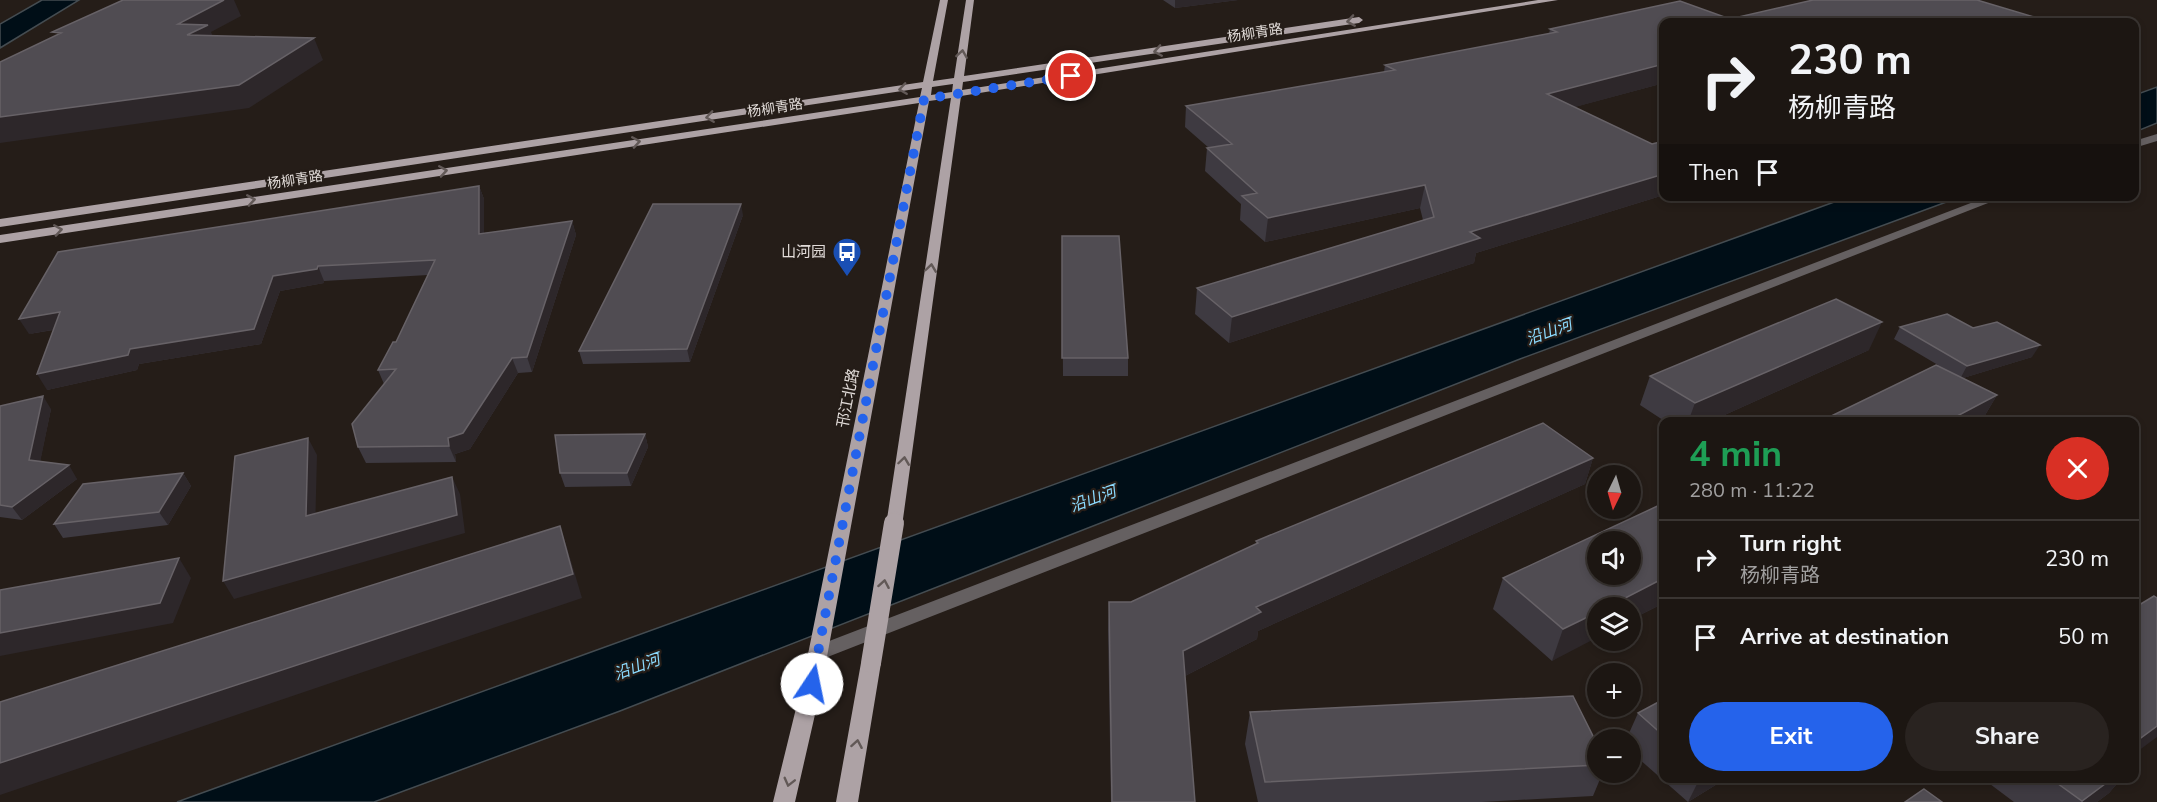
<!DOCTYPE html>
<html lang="en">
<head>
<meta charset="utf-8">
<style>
  :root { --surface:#1c1612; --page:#292320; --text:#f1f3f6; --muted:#a09f9f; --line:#3a3532; --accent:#2563eb }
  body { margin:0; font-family:"Nunito Sans","Noto Sans SC",sans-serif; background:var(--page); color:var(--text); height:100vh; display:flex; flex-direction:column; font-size:22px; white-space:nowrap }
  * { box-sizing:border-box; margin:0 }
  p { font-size:20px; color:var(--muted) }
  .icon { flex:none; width:33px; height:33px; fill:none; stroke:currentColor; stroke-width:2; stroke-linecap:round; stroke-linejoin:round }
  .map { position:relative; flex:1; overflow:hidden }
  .side { position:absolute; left:1659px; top:417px; width:480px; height:366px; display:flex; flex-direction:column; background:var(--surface); border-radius:12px; box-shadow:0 3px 9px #0003,0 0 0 2px var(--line) }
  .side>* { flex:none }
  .hud { position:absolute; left:1659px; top:18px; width:480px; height:183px; border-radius:12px; box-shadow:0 3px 9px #0003,0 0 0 2px var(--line); background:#1c1612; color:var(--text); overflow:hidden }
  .needle { width:39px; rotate:185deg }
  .fabs { position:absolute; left:1587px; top:465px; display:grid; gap:12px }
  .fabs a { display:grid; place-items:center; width:54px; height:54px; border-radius:50%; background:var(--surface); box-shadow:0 3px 9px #0003,0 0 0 2px var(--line); font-size:30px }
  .pin { position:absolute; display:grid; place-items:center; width:51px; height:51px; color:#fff; margin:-26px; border:3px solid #fff; border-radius:50%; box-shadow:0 2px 6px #0007 }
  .me { position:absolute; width:66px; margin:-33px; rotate:11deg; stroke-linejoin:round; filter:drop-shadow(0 0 4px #0008) }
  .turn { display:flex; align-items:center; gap:21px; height:126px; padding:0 30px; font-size:27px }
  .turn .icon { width:78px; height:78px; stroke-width:2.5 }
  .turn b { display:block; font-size:42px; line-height:51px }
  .then { display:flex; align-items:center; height:57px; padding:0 30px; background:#0003; gap:12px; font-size:22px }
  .round { display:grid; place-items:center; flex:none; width:63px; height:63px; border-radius:32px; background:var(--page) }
  .headline { display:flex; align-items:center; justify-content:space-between; height:102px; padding:0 30px }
  h1 { font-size:36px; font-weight:700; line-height:45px; color:#1e9e55 }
  .button { display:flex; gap:12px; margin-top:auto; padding:12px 30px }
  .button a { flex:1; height:69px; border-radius:36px; background:var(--accent); color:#fff; font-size:24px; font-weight:700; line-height:69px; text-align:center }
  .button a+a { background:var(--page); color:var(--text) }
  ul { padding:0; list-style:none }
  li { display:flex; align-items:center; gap:18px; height:78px; padding:0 30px; border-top:2px solid var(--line) }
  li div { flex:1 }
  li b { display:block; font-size:22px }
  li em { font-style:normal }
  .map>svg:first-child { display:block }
  .water { fill:#000e17; stroke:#444c51; stroke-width:1.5 }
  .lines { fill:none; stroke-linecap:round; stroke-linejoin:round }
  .minor { fill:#656061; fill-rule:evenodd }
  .major { fill:#ada2a5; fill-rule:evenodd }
  .major-bridge-far1 { stroke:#ada2a5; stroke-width:15 }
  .major-bridge { stroke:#ada2a5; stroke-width:20 }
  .wall { fill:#3e3a41 }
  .shaded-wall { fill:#2d272a }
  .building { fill:#504c52; stroke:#676267; stroke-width:1.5; fill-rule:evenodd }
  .oneway { stroke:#625957 }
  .route { stroke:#2563eb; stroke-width:10; stroke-dasharray:0 18 }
  .labels { text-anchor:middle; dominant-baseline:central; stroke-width:4.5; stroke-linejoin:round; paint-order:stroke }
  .far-street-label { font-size:14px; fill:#e2dcd9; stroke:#251d18 }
  .poi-label { font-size:15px; fill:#e2dcd9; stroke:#251d18; text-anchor:end }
  .street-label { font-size:15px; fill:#e2dcd9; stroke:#251d18 }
  .water-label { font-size:16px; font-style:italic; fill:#8bdafe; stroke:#251d18 }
</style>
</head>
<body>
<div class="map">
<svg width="2157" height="802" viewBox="0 0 2157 802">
  <rect width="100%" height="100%" fill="#251d18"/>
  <path class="water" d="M42,0H79L0,48V24Z
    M2157,87V123L2135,132V95Z
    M1848,197H1960L1520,359L620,711L374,802H177Z"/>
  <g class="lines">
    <path class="minor" d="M2157,134V141L2134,148V141Z
      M1989,196H2006L825,658L818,660L811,658L808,653L811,648Z"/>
    <path class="major" d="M940,0H948L933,81L954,78L966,0H974L964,76L1359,17L1363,20L1359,23L963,82L962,90L1538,0H1558L961,96L903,519L901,523H889L887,519L951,98L929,101L822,684L795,802H773L802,684L919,103L0,243V235L920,97L922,88L0,227V219L923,82ZM953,84L952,92L931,95L932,87Z
      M871,655L878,658L881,663L858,802H836L861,663L864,658Z"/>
    <path class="major-bridge-far1" d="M894,525L895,519"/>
    <path class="major-bridge" d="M871,663L894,523"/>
  </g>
  <path class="wall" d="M1163,0H1238L1175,8Z
    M1813,0H1977L2051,22H1664V83L1574,107L1652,144L1664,141V195L1476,253L1474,263L1229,343L1195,314L1197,288L1423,220L1420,208L1265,242L1240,220L1241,204L1205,171L1207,148H1209L1185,127L1186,106L1384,72L1385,65L1549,34L1550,29L1680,1L1730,19Z
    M479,186L484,199V233L572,221L576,235L532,372L518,373L470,449L455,454L456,462L366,463L358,447L384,384L378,370L396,342L428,275L324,281V283L280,291L261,344L139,364L137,370L47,390L53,330L29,334Z
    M743,215L690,362L583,364L579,351Z
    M1062,236L1128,358V376H1063Z
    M1900,327L1973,328L2032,357L1963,378L1997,395L1981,422H1819L1938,365L1894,339Z
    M1869,350L1709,422H1666L1640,405L1650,376Z
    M0,406L51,409L40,461L77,479L22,520L0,517Z
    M645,434L648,447L631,486L565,487L560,473Z
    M1593,458L1585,484L1258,631L1257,639L1185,676L1195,802H1111L1108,629L1109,602H1131L1256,544V541Z
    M183,473L191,486L168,525L63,538L54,524Z
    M1503,578L1664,603L1630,620V608L1552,661L1493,609Z
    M1664,699V778H1727L1688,802L1630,751V740H1626L1638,713Z
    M1250,712L1598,746V772H1603L1593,796L1482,802H1258L1245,744Z
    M1982,778H2122L2109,793L2097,802H2014Z"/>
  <path class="shaded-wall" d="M224,0H234L241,16L211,32L217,46L197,57L178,24Z
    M1175,0H1238L1175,8Z
    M314,38L323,60L249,108L0,143V117Z
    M1664,64V83L1542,116L1547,94Z
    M1664,174V195L1476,253L1474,263L1229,343L1232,317L1470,232Z
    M1425,185L1420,208L1265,242L1268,218Z
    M479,186L484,199V248L479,234Z
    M741,204L743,215L690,362L687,349Z
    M572,221L576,235L532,372L527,357Z
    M318,266L324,281V283L280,291L261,344L139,364L137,370L47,390L37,374L273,276Z
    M60,312L69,327L29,334L19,319Z
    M1882,322L1869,350L1709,422H1688L1695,403Z
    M2040,345L2032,357L1960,379L1967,366Z
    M512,358L518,373L470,449L455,454L456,462L449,446L448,438Z
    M1997,395L1981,422H1946Z
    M43,396L51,409L38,473L29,460Z
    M645,434L648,447L631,486L627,473Z
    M308,438L317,455L315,533L306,516Z
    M1593,458L1585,484L1258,631L1257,639L1181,678L1183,651L1256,607Z
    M69,465L77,479L22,520L12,507Z
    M183,473L191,486L168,525L159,512Z
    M452,477L460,494L465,533L234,599L223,581Z
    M560,526L568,551L582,598L0,795V763Z
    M179,558L191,578L173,623L0,656V633Z
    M1664,578V603L1630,620V608H1606Z
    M1598,612V637L1552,661L1563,629Z
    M2157,726V737L2134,754V743Z
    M1700,778H1727L1688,802Z
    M2113,778H2122L2109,793L2097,802H2082Z"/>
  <path class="building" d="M123,0H224L178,24L208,25L187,35L314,38L239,85L0,117V62L61,33L52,32Z
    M1813,0H1977L2051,22H1664V64L1547,94L1652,144L1664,141V174L1470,232L1480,238L1232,317L1197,288L1434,217L1425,185L1268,218L1242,196L1257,193L1207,148L1232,144L1186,106L1395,70L1385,65L1557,32L1550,29L1680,1L1730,19Z
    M479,186V234L572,221L527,357L512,358L463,433L448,438L449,446L358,447L352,424L396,369L378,370L393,342H396L435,260L318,266L317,269L273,276L254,329L130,349L128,355L37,374L60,312L19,319L58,252Z
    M653,204H741L687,349L579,351Z
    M1062,236H1119L1128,358H1062Z
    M1836,299L1882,322L1695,403L1650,376Z
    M1947,314L1973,328L1997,322L2040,345L1967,366L1900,327Z
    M1936,365L1997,395L1946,422H1819Z
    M43,396L29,460L69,465L12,507L0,505V406Z
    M1543,423L1593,458L1256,607L1261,612L1183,651L1195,802H1112L1109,602H1131L1258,543L1256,541Z
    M645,434L627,473H560L555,435Z
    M308,438L306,516L452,477L457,515L223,581L235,456Z
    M183,473L159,512L54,524L83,484Z
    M1664,503V578L1606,608H1598V612L1563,629L1503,578ZM1598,542H1630V574H1598Z
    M560,526L573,574L0,763V702Z
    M179,558L160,603L0,633V590Z
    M2154,596L2157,598V726L2134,743V608Z
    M1573,696L1598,746V765L1265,782L1250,712Z
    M1664,699V736L1638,713Z
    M2050,778H2113L2082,801Z
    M1924,789L1942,802H1905Z"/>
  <defs><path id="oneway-chevron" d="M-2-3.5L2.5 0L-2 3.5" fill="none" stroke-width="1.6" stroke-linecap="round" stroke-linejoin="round" transform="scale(1.5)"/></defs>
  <g class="oneway">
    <use href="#oneway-chevron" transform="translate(1351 21) rotate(171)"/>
    <use href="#oneway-chevron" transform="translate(1158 51) rotate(171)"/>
    <use href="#oneway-chevron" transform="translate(962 54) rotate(-81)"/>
    <use href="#oneway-chevron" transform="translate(903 89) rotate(172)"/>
    <use href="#oneway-chevron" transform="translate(710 117) rotate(172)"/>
    <use href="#oneway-chevron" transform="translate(636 142) rotate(-9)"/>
    <use href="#oneway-chevron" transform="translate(443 171) rotate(-9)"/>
    <use href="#oneway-chevron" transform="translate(251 200) rotate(-9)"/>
    <use href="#oneway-chevron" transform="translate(58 230) rotate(-9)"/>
    <use href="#oneway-chevron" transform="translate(931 268) rotate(-82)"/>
    <use href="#oneway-chevron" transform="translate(904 461) rotate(-82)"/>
    <use href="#oneway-chevron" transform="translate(884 584) rotate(-80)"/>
    <use href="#oneway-chevron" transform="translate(857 744) rotate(-80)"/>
    <use href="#oneway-chevron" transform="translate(789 782) rotate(104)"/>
  </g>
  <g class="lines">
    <path class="route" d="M812,684L924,99L1071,76"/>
  </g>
  <defs>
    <g id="bus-pin" transform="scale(1.5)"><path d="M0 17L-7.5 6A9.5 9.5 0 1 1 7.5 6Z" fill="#1a4fb4" stroke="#251d18"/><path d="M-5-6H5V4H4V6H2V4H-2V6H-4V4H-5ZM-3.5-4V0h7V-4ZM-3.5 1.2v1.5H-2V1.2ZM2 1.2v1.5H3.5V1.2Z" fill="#fff"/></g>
  </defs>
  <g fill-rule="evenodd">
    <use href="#bus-pin" x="847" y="252"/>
  </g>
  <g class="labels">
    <g class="far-street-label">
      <text transform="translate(1255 33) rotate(-9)">杨柳青路</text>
      <text transform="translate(775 108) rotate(-9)">杨柳青路</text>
      <text transform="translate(295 180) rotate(-9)">杨柳青路</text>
    </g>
    <g class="poi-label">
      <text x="826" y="252">山河园</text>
    </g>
    <g class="street-label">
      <text transform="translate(848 398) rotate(-79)">邗江北路</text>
    </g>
    <g class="water-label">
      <text transform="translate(1549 332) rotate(-20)">沿山河</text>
      <text transform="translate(1093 499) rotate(-20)">沿山河</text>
      <text transform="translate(637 667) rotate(-20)">沿山河</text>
    </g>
  </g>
</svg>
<div class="fabs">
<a><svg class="needle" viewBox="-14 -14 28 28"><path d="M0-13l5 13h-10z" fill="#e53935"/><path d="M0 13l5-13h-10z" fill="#a09f9f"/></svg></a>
<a><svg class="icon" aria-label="sound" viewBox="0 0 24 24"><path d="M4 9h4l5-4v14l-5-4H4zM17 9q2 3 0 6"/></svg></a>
<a><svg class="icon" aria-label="layers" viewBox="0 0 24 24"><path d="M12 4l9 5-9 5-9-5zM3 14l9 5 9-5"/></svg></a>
<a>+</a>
<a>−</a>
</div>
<div class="pin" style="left:1071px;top:76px;background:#d93025"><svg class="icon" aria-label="arrive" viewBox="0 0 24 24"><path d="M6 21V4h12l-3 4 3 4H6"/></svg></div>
<svg class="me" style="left:812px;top:684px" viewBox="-20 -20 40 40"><circle r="19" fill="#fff"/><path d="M0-13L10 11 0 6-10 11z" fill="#2563eb"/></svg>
<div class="hud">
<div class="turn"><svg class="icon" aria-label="right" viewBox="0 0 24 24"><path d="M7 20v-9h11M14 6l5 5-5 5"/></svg><div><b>230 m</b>杨柳青路</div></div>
<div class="then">Then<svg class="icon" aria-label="arrive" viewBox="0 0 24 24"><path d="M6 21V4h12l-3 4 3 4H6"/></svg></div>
</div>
<section class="side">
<div class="headline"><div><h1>4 min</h1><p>280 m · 11:22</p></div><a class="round" style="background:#d93025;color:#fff"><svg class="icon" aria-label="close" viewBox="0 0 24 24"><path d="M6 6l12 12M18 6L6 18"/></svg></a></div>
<ul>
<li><svg class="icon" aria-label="right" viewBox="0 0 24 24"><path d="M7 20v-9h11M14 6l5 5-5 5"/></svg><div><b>Turn right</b><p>杨柳青路</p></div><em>230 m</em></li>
<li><svg class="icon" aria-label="arrive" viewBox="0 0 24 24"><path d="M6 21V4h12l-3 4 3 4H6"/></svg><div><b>Arrive at destination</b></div><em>50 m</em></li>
</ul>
<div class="button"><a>Exit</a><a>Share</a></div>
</section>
</div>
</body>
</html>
